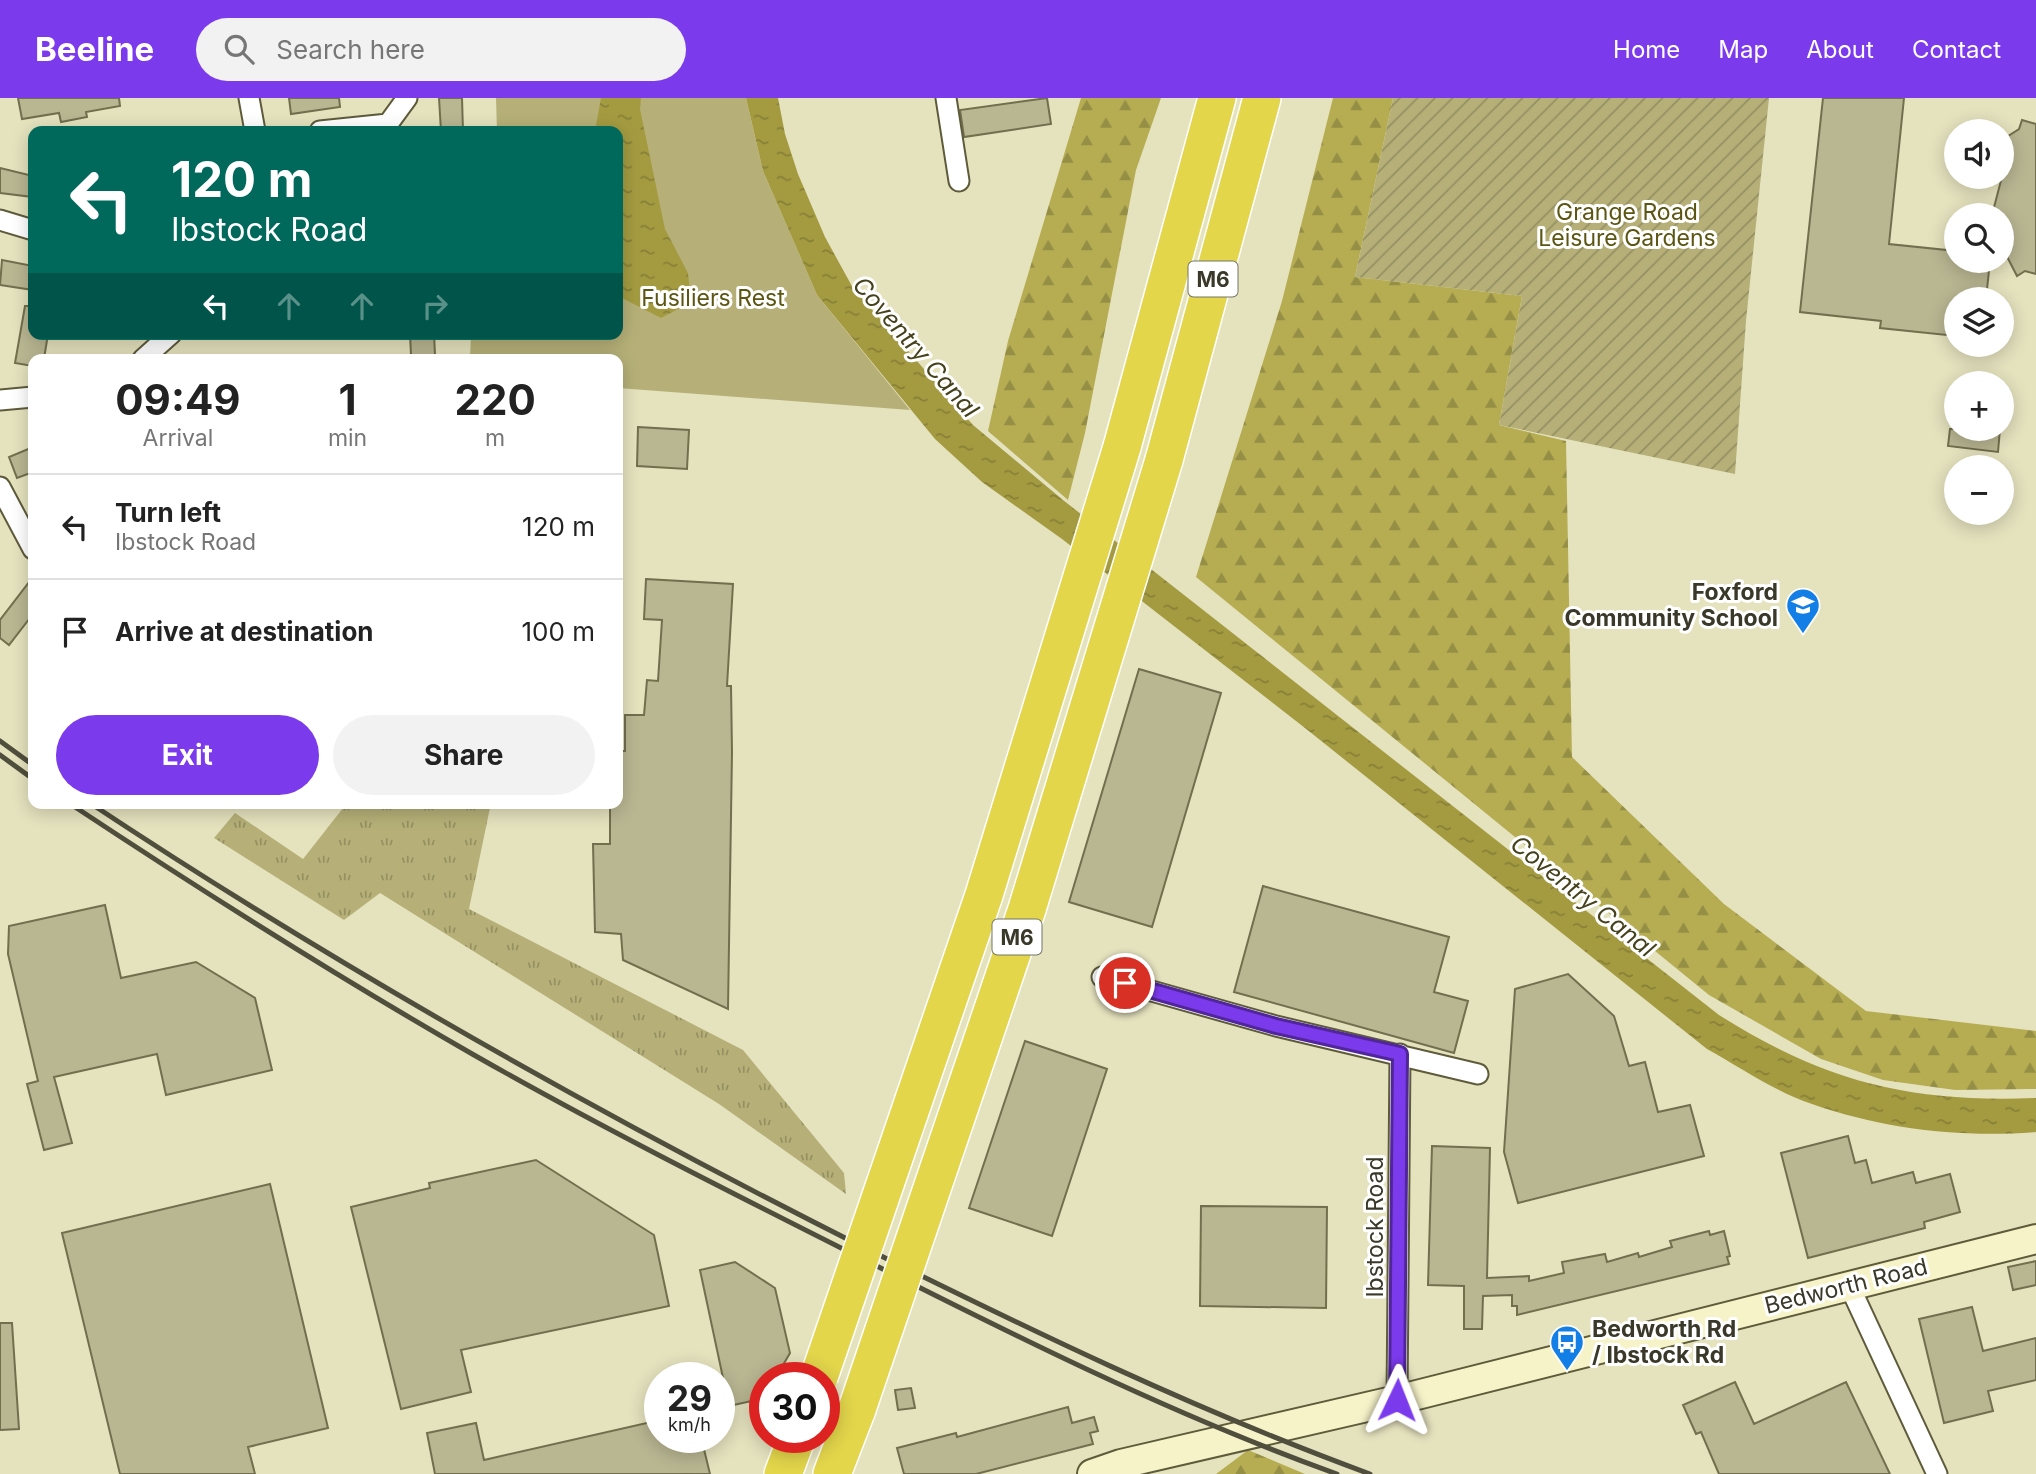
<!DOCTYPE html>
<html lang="en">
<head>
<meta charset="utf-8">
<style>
  :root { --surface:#fff; --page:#f2f2f2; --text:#222; --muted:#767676; --line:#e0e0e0; --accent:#7c3aed }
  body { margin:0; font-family:Inter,sans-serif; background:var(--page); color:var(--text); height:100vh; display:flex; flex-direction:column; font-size:26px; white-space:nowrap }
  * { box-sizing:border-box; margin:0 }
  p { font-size:23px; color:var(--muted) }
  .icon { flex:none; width:38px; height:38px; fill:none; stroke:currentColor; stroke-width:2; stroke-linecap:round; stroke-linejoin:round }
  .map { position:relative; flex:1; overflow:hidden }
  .details { position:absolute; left:28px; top:256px; width:595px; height:455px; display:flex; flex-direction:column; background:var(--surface); border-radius:14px; box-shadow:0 4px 18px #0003 }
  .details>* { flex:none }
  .banner { position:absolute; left:28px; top:28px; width:595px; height:214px; border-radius:14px; box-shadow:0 4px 18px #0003; background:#00695c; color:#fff; overflow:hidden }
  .fabs { position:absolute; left:1944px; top:21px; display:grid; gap:14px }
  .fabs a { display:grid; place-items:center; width:70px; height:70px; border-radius:50%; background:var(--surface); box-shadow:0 4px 18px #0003; font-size:35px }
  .speed { position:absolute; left:644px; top:1264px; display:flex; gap:14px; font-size:35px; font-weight:700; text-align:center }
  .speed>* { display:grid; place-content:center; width:91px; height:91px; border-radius:50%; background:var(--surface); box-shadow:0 4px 18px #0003; line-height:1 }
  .speed small { font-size:18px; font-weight:400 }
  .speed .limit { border:10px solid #d22; background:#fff; color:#111 }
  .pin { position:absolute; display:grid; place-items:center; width:60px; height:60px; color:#fff; margin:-30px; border:4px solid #fff; border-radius:50%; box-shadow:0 2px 7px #0007 }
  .me { position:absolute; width:77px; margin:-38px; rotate:2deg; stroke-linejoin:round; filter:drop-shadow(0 0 5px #0008) }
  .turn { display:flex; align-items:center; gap:24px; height:147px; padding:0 28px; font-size:32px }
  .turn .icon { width:91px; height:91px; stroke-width:2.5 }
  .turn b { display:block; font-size:49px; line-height:60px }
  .lanes { display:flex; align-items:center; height:66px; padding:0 28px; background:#0003; justify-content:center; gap:35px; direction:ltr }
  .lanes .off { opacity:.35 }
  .eta { display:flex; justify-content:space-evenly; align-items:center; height:119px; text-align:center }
  .eta b { font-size:42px; font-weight:700; line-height:49px }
  .cta { display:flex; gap:14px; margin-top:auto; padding:14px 28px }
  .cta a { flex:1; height:80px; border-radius:42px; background:var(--accent); color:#fff; font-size:28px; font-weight:700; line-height:80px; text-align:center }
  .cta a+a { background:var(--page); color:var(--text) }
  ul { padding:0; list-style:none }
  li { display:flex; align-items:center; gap:21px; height:105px; padding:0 28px; border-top:2px solid var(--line) }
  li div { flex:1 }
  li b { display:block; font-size:26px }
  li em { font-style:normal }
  header { display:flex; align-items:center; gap:42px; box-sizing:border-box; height:98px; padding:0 35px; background:var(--accent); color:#fff }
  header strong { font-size:33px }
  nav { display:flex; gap:38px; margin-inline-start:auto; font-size:24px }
  .search { width:490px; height:63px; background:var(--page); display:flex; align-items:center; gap:18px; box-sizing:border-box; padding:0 24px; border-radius:38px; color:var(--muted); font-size:26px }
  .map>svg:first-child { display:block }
  .grass { fill:url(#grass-tufts) }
  .forest { fill:url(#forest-firs) }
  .park { fill:#b6b078 }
  .garden { fill:url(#garden-furrows) }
  .water { fill:url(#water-ripples) }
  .building { fill:#b9b692; stroke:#726f4e; stroke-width:2 }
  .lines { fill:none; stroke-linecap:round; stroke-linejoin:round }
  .minor-casing { stroke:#5e5b3b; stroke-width:23 }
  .secondary-casing { stroke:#5e5b3b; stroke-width:32 }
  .motorway-casing { stroke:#fff; stroke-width:40 }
  .minor { stroke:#fff; stroke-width:19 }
  .secondary { stroke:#f7f3c9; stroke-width:28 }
  .motorway { stroke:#e3d64b; stroke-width:37 }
  .rail { stroke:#504f3d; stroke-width:5 }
  .motorway-bridge-casing { stroke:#fff; stroke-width:40; stroke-linecap:butt }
  .motorway-bridge { stroke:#e3d64b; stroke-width:37 }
  .route-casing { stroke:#51269a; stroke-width:18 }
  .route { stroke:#7c3aed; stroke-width:12 }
  .labels { text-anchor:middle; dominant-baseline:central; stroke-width:6; stroke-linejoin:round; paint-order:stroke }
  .shield { fill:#fff; stroke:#747469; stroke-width:2 }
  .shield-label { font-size:21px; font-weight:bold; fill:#393829 }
  .park-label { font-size:23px; fill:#5d5613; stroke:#fff }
  .poi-label { font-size:23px; font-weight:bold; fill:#393829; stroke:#fff; text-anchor:end }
  .street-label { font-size:23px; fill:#393829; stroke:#fff }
  .water-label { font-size:24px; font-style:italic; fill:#45411b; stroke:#fff }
</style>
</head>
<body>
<header>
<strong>Beeline</strong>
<div class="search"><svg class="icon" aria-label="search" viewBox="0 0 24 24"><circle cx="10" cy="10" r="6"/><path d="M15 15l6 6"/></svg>Search here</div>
<nav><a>Home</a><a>Map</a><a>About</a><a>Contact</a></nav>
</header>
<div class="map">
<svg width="2036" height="1376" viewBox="0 0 2036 1376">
  <defs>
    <pattern id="grass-tufts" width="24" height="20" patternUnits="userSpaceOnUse" patternTransform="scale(1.75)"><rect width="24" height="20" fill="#b6b078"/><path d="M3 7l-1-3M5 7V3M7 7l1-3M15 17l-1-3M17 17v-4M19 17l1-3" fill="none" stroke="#959062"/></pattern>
    <pattern id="forest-firs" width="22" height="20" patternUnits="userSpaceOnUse" patternTransform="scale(1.75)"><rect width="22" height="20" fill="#b6ad53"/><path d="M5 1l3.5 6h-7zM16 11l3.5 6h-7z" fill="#958e45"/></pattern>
    <pattern id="garden-furrows" width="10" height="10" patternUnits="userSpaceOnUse" patternTransform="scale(1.75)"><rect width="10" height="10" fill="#b6b078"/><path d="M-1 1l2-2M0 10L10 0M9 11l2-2" fill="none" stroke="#959062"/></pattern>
    <pattern id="water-ripples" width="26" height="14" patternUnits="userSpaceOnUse" patternTransform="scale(1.75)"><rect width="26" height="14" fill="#a49b41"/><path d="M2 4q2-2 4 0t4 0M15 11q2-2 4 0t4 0" fill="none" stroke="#877f36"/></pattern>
  </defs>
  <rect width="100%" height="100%" fill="#e5e2be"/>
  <path class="grass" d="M347,705H491L469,811L743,952L844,1075L846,1096L719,1006L380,795L344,822L214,740L235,715L303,761Z"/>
  <path class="forest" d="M1081,0H1161L1136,72L1085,335L1068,402L988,333L1008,243Z
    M1333,0H1393L1355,179L1522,198L1499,327L1566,343L1572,659L1724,806L1866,913L2036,933V991L1955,992L1883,982L1821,961L1709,897L1196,479L1282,203Z
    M1248,1352L1305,1376H1216Z"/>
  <path class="park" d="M496,0H746L763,73L817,197L910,312L618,290V261H470L471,236H618V33H497Z"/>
  <path class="garden" d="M1393,0H1769L1746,223L1735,376L1499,327L1522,198L1355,179Z"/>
  <path class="water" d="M601,0H641L640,11L665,131L688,175L690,194L684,208L661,220L618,198V33H595Z
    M746,0H778L785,36L798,76L825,139L853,190L973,327L1063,402L1719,917C1825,984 1910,1005 2036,1000V1034C1961,1040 1883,1031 1812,1006C1776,994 1741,970 1707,951L1305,630L1062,441L982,384L935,341L817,197L763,73Z"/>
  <path class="building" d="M18,0H119L120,8L86,14L87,19L61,24L59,15L22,21Z
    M289,0H339L340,9L291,16Z
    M439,0H462L463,33H441Z
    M1047,0L1051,26L964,39L960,12Z
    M1823,0H1904L1889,146L1956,153V163H1990L1986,201H1956V238L1880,230L1881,223L1800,214Z
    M2022,22L2036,26V176L2025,173L2017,178L2002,149V117H1992L2004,71L2002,55L2005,40L2019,31Z
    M0,70L33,78V99L0,95Z
    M2,162L33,168V192L0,187Z
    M25,208H33V236H48L44,261H33V268L15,265Z
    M410,236H434L435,257H411Z
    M638,329L689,332L687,371L637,368Z
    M1950,331H2000L1998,354L1948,348Z
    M33,349V374L17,380L9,359Z
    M33,479V516L9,547L0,540V522Z
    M646,481L733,486L727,588H731L732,654L728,911L623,862L621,836L595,834L593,746H610V705H618V653H625V617H644L647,582L658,583L662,522L644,521Z
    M1139,571L1221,595L1152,829L1069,804Z
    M1263,788L1449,839L1434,894L1468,903L1454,955L1234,894Z
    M105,807L121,880L196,864L255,900L272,972L166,997L157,956L54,979L72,1045L44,1052L27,986L38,983L8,856L9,828Z
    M1568,876L1614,918L1629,968L1645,964L1658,1014L1690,1007L1704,1058L1518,1105L1504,1054L1515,891Z
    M1025,943L1107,971L1052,1138L969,1110Z
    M1848,1038L1855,1065L1866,1062L1872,1085L1913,1074L1916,1085L1950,1076L1960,1114L1924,1124L1925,1130L1808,1160L1781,1055Z
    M1432,1048L1490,1050L1487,1180L1529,1178V1183L1564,1175L1562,1164L1605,1156L1607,1164L1638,1155L1639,1159L1672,1149L1670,1143L1709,1133L1710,1137L1724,1133L1730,1158L1727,1159L1729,1166L1517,1217V1208H1512V1197L1483,1198L1482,1231H1464V1188L1428,1187Z
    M536,1062L654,1137L669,1208L461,1252L471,1294L401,1311L351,1109L430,1090L429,1085Z
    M270,1086L328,1330L248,1349L255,1376H120L62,1135Z
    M1201,1108L1327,1109L1326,1210L1200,1208Z
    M2036,1163V1187L2013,1192L2008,1169Z
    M735,1164L775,1190L790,1255L776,1279H765V1300L729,1308L700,1172Z
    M1972,1209L1983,1253L2036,1240V1282L1988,1293L1993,1313L1944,1325L1919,1221Z
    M0,1225H12L19,1331L0,1332Z
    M1735,1284L1754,1326L1846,1284L1890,1376H1719L1701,1334L1696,1336L1683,1307Z
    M911,1290L915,1310L898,1312L895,1292Z
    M1068,1309L1072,1325L1094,1319L1098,1333L1090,1335L1093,1346L976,1376H904L897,1350L956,1335L957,1339Z
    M660,1322V1339H701L710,1376H435L427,1335L476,1325L484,1362Z"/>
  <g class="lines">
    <g class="minor-casing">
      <path id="minor" d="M249,0L255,33
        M946,0L959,83
        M320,33L388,26L407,0
        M0,122L33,132
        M143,261L171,236
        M0,302L33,299
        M0,389L33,451
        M1102,879L1276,928L1478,976
        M1849,1187L1937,1376
        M1397,1302L1400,956"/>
    </g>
    <g class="secondary-casing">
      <path id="secondary" d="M1092,1376L1121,1366L1397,1302L2036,1141"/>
    </g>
    <g class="motorway-casing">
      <path id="motorway" d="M1122,349L1217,0
        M1164,362L1262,0
        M783,1376L797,1339
        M832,1376L857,1311"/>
    </g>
    <use href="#minor" class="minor"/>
    <use href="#secondary" class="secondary"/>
    <use href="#motorway" class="motorway"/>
    <path class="rail" d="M0,643L33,667
      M0,657L33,681
      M69,705C202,793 336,878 474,957C597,1027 724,1091 851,1155C1009,1235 1170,1316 1337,1376
      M90,705C339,870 593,1013 859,1147C1026,1230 1195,1312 1370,1376"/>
    <g class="motorway-bridge-casing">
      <path id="motorway-bridge" d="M819,1279L984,797L1122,349
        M857,1311L1027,811L1164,362"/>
    </g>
    <use href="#motorway-bridge" class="motorway-bridge"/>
  </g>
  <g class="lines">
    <g class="route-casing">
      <path id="route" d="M1125,885L1276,928L1400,956L1397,1302"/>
    </g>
    <use href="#route" class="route"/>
  </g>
  <defs>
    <g id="school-pin" transform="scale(1.75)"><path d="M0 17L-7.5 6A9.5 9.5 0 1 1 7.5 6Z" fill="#127ee6" stroke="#fff"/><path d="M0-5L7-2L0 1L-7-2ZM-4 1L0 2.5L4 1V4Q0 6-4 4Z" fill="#fff"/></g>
    <g id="bus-pin" transform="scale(1.75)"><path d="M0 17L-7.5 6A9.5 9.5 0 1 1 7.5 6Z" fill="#127ee6" stroke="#fff"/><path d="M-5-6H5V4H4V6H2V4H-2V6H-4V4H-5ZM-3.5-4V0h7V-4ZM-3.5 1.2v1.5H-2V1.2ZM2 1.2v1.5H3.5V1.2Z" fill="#fff"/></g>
  </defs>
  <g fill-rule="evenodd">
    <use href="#school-pin" x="1803" y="507"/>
    <use href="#bus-pin" x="1567" y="1244"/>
  </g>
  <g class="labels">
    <g class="shield">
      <rect x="1188.5" y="163.5" width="49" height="35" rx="5"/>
      <rect x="992.5" y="821.5" width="49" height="35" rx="5"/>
    </g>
    <g class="shield-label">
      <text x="1213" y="181">M6</text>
      <text x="1017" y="839">M6</text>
    </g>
    <g class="park-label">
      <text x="1627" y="114">Grange Road<tspan x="1627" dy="26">Leisure Gardens</tspan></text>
      <text x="713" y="200">Fusiliers Rest</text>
    </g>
    <g class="poi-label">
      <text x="1778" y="494">Foxford<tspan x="1778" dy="26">Community School</tspan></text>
      <text x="1592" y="1231" text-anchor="start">Bedworth Rd<tspan x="1592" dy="26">/ Ibstock Rd</tspan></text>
    </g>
    <g class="street-label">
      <text transform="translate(1375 1129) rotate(-90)">Ibstock Road</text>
      <text transform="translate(1846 1188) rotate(-14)">Bedworth Road</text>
    </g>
    <g class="water-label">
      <text transform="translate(916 249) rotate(49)">Coventry Canal</text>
      <text transform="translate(1583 798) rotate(39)">Coventry Canal</text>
    </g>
  </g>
</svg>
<div class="fabs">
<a><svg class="icon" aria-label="sound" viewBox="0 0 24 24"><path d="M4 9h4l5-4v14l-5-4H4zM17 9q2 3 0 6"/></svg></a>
<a><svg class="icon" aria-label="search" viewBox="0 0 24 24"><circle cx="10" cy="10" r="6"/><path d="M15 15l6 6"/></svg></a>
<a><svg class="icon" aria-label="layers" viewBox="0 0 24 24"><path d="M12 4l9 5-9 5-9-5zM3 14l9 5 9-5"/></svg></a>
<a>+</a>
<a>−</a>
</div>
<div class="speed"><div>29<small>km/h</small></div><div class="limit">30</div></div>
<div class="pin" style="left:1125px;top:885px;background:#d93025"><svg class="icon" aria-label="arrive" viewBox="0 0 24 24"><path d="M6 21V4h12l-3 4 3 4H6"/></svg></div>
<svg class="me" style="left:1397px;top:1302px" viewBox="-20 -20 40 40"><path d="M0-17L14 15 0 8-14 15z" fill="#7c3aed" stroke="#fff" stroke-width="4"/></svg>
<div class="banner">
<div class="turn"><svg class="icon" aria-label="left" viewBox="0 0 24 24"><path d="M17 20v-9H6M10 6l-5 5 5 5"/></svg><div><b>120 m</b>Ibstock Road</div></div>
<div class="lanes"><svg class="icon" aria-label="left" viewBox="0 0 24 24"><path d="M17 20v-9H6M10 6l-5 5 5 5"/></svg><svg class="icon off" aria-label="ahead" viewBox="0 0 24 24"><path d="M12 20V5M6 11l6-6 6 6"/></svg><svg class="icon off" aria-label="ahead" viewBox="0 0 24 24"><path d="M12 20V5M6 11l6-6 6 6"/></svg><svg class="icon off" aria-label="right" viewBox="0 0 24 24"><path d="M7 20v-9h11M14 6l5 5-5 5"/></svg></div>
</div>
<section class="details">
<div class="eta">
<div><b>09:49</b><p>Arrival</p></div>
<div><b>1</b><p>min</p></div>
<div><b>220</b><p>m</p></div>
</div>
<ul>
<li><svg class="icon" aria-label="left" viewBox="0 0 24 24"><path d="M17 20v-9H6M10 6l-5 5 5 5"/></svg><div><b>Turn left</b><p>Ibstock Road</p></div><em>120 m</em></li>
<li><svg class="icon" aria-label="arrive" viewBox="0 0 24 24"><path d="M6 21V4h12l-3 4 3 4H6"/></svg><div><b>Arrive at destination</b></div><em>100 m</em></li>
</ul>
<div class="cta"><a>Exit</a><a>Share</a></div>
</section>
</div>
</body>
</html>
